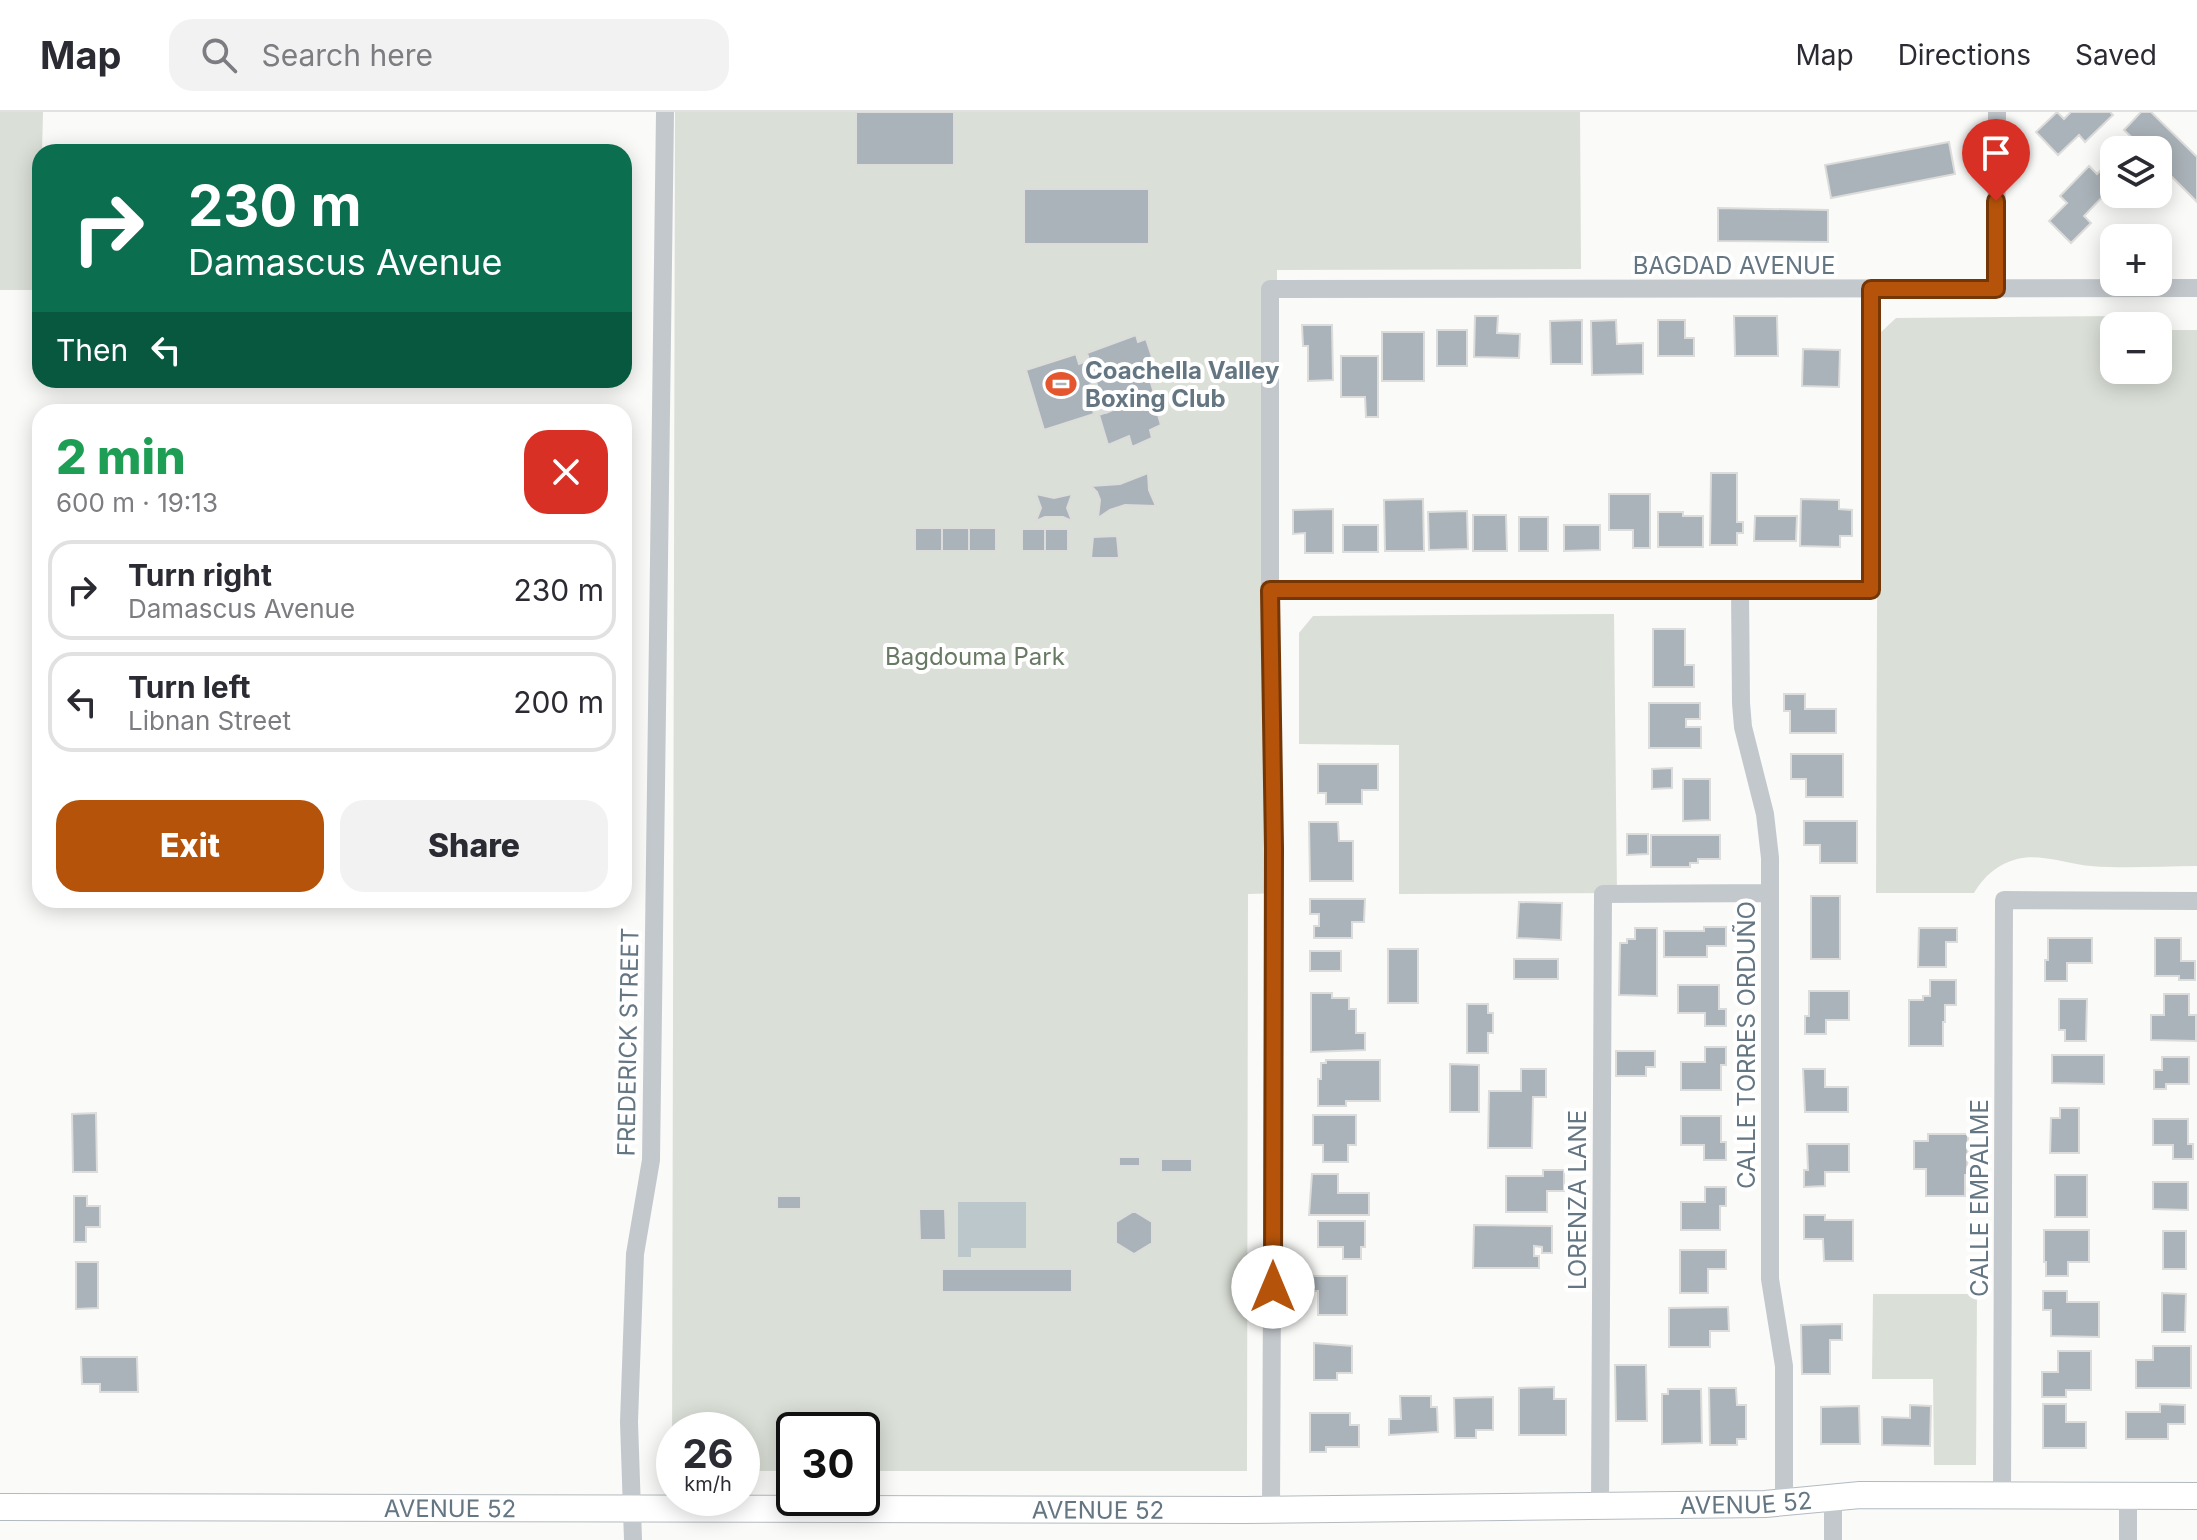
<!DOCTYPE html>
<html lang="en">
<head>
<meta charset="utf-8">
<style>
  :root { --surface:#fff; --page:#f2f2f3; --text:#2b2b33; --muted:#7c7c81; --line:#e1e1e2; --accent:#b45309 }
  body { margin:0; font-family:Inter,sans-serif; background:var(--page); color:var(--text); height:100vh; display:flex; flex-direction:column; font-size:30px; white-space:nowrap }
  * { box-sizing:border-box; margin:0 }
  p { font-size:26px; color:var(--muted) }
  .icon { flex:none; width:44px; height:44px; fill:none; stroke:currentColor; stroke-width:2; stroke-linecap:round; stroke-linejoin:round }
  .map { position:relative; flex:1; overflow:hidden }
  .side { position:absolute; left:32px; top:292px; width:600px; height:504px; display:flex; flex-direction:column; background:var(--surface); border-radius:24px; box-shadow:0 4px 20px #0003 }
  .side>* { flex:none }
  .hud { position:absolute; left:32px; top:32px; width:600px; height:244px; border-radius:24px; box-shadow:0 4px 20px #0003; background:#0b6e4f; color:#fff; overflow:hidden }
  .buttons { position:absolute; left:2100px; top:24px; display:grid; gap:16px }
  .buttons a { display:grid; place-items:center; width:72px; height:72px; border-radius:16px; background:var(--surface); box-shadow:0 4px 20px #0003; font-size:40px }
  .speed { position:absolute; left:656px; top:1300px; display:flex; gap:16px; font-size:40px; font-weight:700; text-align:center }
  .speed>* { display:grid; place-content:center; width:104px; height:104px; border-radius:50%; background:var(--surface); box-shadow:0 4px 20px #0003; line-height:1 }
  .speed small { font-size:20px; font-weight:400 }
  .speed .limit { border:4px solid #111; border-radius:12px; background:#fff; color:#111 }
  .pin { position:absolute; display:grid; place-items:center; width:68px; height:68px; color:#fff; margin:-82px -34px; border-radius:50% 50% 50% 0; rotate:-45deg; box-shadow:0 0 8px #0007 }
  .pin .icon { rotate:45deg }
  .me { position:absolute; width:88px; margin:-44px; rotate:0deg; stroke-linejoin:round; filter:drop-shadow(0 0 6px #0008) }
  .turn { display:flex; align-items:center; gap:28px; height:168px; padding:0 24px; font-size:36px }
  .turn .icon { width:104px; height:104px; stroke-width:2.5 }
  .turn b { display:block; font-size:56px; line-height:68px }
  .then { display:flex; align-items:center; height:76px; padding:0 24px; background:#0003; gap:16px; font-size:30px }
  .round { display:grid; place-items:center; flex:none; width:84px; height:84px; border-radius:24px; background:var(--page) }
  .headline { display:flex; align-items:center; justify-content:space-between; height:136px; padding:0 24px }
  h1 { font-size:48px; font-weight:800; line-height:60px; color:#1e9e55 }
  .button { display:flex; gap:16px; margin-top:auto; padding:16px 24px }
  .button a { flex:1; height:92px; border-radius:24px; background:var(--accent); color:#fff; font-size:32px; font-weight:800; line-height:92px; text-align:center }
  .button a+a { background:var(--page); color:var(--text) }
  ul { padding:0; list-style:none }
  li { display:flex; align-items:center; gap:24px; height:100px; margin:0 16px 12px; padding:0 8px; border:4px solid var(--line); border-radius:24px }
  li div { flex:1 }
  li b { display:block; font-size:30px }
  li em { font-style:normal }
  header { display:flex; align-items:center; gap:48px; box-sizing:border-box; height:112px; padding:0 40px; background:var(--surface); border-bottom:2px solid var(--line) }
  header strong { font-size:38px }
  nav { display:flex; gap:44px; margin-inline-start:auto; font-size:28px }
  .search { width:560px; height:72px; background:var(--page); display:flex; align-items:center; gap:20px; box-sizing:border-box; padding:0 28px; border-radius:24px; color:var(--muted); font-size:30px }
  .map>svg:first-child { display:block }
  .green { fill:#dadfd7 }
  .water { fill:#bbc7cb }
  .building { fill:#aab3b9; stroke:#dcdcda; stroke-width:2 }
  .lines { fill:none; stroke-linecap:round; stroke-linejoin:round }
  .secondary-casing { stroke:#b3babf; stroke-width:28 }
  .minor { stroke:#c3c8cc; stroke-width:18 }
  .secondary { stroke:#fff; stroke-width:26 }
  .route-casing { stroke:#753606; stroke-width:20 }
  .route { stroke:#b45309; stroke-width:14 }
  .labels { text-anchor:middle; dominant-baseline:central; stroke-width:8; stroke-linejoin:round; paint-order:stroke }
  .street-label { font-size:24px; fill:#657683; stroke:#fff }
  .poi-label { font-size:24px; font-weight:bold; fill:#657683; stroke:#fff; text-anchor:start }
  .park-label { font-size:24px; fill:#687a64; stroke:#fff }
</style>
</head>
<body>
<header>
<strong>Map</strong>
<div class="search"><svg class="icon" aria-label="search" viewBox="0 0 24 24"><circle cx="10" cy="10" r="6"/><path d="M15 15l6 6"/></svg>Search here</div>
<nav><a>Map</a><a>Directions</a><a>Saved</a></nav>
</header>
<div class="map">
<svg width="2197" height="1428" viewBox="0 0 2197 1428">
  <rect width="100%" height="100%" fill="#fafaf8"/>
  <path class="green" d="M0,0H43L42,40H40L38,178H0Z
    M675,0H1580L1581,157L1277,158L1276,781L1248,782L1247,1359H862V1318H794V1359H742V1318H674V1359H672Z
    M2115,204L2125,214H2114V258H2158V218H2197V754C2162,754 2126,757 2091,754C2067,752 2040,741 2017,747C1998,752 1984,764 1974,781H1876L1878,223L1896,206Z
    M1614,502L1617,781L1399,782V633L1299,632V521L1313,504Z
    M1873,1182H1977L1976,1353H1934L1933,1267H1872Z"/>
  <path class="water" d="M958,1090H1026V1136H971V1145H958Z"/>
  <path class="building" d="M856,0H954V53H856Z
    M2057,0L2064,7L2071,0H2110L2113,3L2085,30L2079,23L2058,43L2036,20Z
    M2141,0H2151L2197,45V90L2158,51V38H2145L2124,18Z
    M1949,30L1955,62L1831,86L1825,53Z
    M2114,44V82L2109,78L2084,104L2091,111L2071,131L2049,109L2067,91L2060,84L2089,54L2097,62Z
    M1024,77H1149V132H1024Z
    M1718,96L1828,98V130L1718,129Z
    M1475,204H1498L1497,221L1520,222L1519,246L1474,245Z
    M1734,204H1777L1778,244H1735Z
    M1582,208V252H1551L1550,209Z
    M1616,208L1617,232L1643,231V262L1592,263L1591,209Z
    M1658,208H1685V226H1694V244H1658Z
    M1302,213H1332L1333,268L1308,269V234H1303Z
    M1437,218H1467V254H1437Z
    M1382,220H1424V269H1382Z
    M1136,223L1138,230L1146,227L1152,245L1144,248L1154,281L1106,301L1096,270L1087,274L1094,302L1044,318L1026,258L1076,242L1079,252L1089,248L1087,241Z
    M1803,237L1840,238L1839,275L1802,274Z
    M1341,244H1378V305H1366L1365,285H1341Z
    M1152,282L1161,313L1150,318L1152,326L1132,335L1129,324L1108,333L1099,303Z
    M1148,361L1149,378L1156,394L1125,393L1110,398L1098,406L1100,388L1097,380L1091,374L1120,372Z
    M1711,361H1737V410H1743V421H1737V433H1710Z
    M1036,382L1054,386L1072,382L1067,396L1072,409L1063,405H1045L1036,409L1041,396Z
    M1609,382H1650V436H1633V418H1609Z
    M1423,387L1424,439H1385L1384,388Z
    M1801,387L1839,388V397L1852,398V424H1840V435L1800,434Z
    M1333,397V441H1305V421L1293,422V398Z
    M1467,399L1468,437L1429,438L1428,400Z
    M1658,400H1683V404H1703V435H1658Z
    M1473,403H1506L1507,439H1473Z
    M1755,404H1797L1796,429H1754Z
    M1519,405H1548V439H1519Z
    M1343,413H1378V440H1343Z
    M1564,413H1600V438L1564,439Z
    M915,416H942V439H915Z
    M942,416H969V439H942Z
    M969,416H996V439H969Z
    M1022,417H1045V439H1022Z
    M1045,417H1068V439H1045Z
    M1117,424L1119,446H1091L1093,425Z
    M1653,517H1685V553H1694V575H1653Z
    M1784,582H1805V597H1836V621H1790V599H1784Z
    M1649,591H1700V607H1686V615H1701V636H1649Z
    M1791,642H1843V685H1806V667H1791Z
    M1318,652H1378V678H1362V692H1326V681H1318Z
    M1672,656V676L1652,677V657Z
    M1683,667H1710V708L1683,709Z
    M1804,709H1857V751H1820V733H1804Z
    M1309,710H1338L1339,729H1353V769H1310Z
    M1627,722H1648V742L1627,743Z
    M1651,723H1720V747H1698V751H1690V755H1651Z
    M1811,784H1840V847H1811Z
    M1310,787H1365L1364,810H1352V826H1314V814H1319V802H1310Z
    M1519,790L1562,791L1561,828L1517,826Z
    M1704,815H1726V834H1707V845H1664V819H1704Z
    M1635,816H1657V884L1619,883L1620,831H1627V827H1635Z
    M1919,816H1957V830H1946V855H1918Z
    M2048,826H2092V851H2067V869H2045V848H2048Z
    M2155,826H2181V849H2195V868H2179V864H2155Z
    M1388,837H1418V891H1388Z
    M1310,839H1341V859H1310Z
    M1514,847H1558V867H1514Z
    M1930,868H1956V893H1945V910H1943V934H1909V888H1923V884H1930Z
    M1678,873H1719V897H1726V914H1705V901H1678Z
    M1809,879H1849V908H1826V922H1805V904H1809Z
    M1311,881H1332V886H1349V897H1356V921H1365V938L1311,940Z
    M2164,882H2189V903H2196V929L2151,928V903H2164Z
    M2059,887H2087L2086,929H2065V918H2059Z
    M1467,892H1488V901H1493V921H1488V941H1467Z
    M1705,935H1726V953H1721V978H1681V950H1705Z
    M1616,939H1655V955H1646V964H1616Z
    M2052,943H2104V972L2052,971Z
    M2162,945H2189V972H2166V977H2154V958H2162Z
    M1326,948H1380V989H1346V994H1318V967H1321V951H1326Z
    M1450,952L1479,953V1000H1450Z
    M1521,957H1546V985H1533L1532,1036H1488L1489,979H1521Z
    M1803,957H1825V975H1848V1000H1805Z
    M2060,996H2079V1041H2050L2051,1006H2060Z
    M96,1001L97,1060H73L72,1002Z
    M1313,1003H1356V1033H1348V1050H1323V1033H1313Z
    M1681,1004H1721V1030H1726V1048H1704V1033H1681Z
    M2153,1007H2188V1032H2193V1047H2173V1033H2153Z
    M1928,1022H1968L1967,1063H1965V1084H1926V1057H1914V1029H1928Z
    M1807,1032H1849V1060H1825V1074L1804,1075V1058H1808Z
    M1119,1045H1140V1054H1119Z
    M1161,1047H1192V1060H1161Z
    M1543,1058H1564V1079H1547V1100H1506V1064H1543Z
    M1312,1062H1338V1081H1369V1103H1309Z
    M2055,1063H2087V1105H2055Z
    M2153,1070H2188V1098L2153,1097Z
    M1705,1075H1726V1094H1720V1118H1681V1090H1705Z
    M74,1084H87V1094H100V1115H86V1130H74Z
    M777,1084H801V1097H777Z
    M919,1097H945L946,1128H920Z
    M1134,1099L1152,1110V1131L1134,1142L1116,1131V1110Z
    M1804,1103H1825V1108H1853V1149H1824L1823,1127H1804Z
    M1318,1109H1365V1135H1361V1147H1343V1135H1318Z
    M1474,1113L1552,1114V1141H1542V1135L1534,1134V1144H1539V1156H1473Z
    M2044,1118H2089V1150H2068V1164H2046V1150H2044Z
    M2163,1119H2186V1157H2163Z
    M1680,1138H1726V1157H1708V1181H1680Z
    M76,1150H98V1196L76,1197Z
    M942,1157H1072V1180H942Z
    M1312,1164H1347V1203H1318V1179H1312Z
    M2043,1179H2067V1190H2099V1225L2051,1224V1198H2043Z
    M2162,1181L2186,1182L2185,1220H2162Z
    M1728,1195L1729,1219H1710V1235H1669V1196Z
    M1842,1212V1228H1830V1262H1802L1801,1213Z
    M1314,1231L1352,1234V1261H1337V1268H1314Z
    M2153,1234H2191V1276H2136V1248H2153Z
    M2058,1239H2091V1278H2066V1285H2042V1260H2058Z
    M81,1245H137L138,1280H100V1272H82Z
    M1615,1253H1646L1647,1309H1616Z
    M1554,1275V1287H1566V1323H1519V1276Z
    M1709,1276H1736L1737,1293H1746V1327H1737V1333H1710Z
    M1668,1277H1701L1702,1331L1662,1332V1282H1668Z
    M1400,1284H1431V1295H1437L1438,1320L1389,1323V1307H1401Z
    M1493,1285V1318H1476V1326H1455L1454,1286Z
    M2043,1292H2066V1310H2086V1336H2043Z
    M2160,1292L2185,1293V1312H2168V1327H2126V1300H2160Z
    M1910,1293L1931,1294L1930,1334L1882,1333V1305L1910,1306Z
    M1859,1294L1860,1332H1821V1295Z
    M1310,1301H1350V1313H1359V1335H1326V1340H1310Z"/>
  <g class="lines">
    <g class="secondary-casing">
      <g id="secondary">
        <path id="s1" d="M0,1395L1244,1398L1765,1392L1860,1383L2197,1384"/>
      </g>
    </g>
    <path class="minor" d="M1996,177L1997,0
      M1270,478H1871V177
      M1740,478L1741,591L1743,615L1765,702L1770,746V1167L1784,1254V1390
      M2002,1383L2004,788L2197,789
      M2128,1383V1428
      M1833,1386V1428
      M1600,1395L1603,782L1770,781
      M1271,1397L1274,736L1270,478V177L2197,176
      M633,1428L629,1310L635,1142L651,1048L665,0"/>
    <use href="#secondary" class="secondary"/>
  </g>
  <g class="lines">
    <g class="route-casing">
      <path id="route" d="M1273,1175L1274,736L1270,478H1871V177H1996V89"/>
    </g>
    <use href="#route" class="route"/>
  </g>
  <defs>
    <g id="stadium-bare" transform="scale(2.4)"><path d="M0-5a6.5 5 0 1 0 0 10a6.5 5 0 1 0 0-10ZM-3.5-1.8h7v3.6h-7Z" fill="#e4572e" stroke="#fff" stroke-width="2.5" paint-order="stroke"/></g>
  </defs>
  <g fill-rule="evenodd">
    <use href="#stadium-bare" x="1061" y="272"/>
  </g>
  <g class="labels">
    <g class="street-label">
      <text x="1734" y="153">BAGDAD AVENUE</text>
      <text transform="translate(628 930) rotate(-89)">FREDERICK STREET</text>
      <text transform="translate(1746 933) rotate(-90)">CALLE TORRES ORDUÑO</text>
      <text transform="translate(1979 1086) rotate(-90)">CALLE EMPALME</text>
      <text transform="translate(1577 1088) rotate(-90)">LORENZA LANE</text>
      <text stroke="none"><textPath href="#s1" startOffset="1746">AVENUE 52</textPath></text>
      <text stroke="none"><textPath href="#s1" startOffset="450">AVENUE 52</textPath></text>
      <text stroke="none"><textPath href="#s1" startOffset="1098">AVENUE 52</textPath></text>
    </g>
    <g class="poi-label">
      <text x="1085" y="258">Coachella Valley<tspan x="1085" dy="28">Boxing Club</tspan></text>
    </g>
    <g class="park-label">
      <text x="975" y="544">Bagdouma Park</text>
    </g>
  </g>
</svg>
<div class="buttons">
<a><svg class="icon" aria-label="layers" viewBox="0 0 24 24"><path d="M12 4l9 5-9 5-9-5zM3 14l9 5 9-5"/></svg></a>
<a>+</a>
<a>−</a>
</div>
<div class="speed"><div>26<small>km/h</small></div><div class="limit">30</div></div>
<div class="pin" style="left:1996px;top:89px;background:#d93025"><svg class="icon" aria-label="arrive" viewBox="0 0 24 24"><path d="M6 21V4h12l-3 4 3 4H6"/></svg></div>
<svg class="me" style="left:1273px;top:1175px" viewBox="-20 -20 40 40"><circle r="19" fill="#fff"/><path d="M0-13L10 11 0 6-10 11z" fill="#b45309"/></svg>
<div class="hud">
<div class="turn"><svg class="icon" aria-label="right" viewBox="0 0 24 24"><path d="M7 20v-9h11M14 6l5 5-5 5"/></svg><div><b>230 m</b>Damascus Avenue</div></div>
<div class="then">Then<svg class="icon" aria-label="left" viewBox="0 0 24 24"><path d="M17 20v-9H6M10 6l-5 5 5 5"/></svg></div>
</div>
<section class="side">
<div class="headline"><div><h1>2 min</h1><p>600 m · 19:13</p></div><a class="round" style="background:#d93025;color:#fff"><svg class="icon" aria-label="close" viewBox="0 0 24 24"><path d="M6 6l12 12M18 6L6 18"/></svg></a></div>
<ul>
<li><svg class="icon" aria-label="right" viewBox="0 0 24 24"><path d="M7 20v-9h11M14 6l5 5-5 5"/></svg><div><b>Turn right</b><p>Damascus Avenue</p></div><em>230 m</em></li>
<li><svg class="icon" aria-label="left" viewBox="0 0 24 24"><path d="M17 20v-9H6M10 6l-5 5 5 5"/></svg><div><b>Turn left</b><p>Libnan Street</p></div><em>200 m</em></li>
</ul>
<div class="button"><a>Exit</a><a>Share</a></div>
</section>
</div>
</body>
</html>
